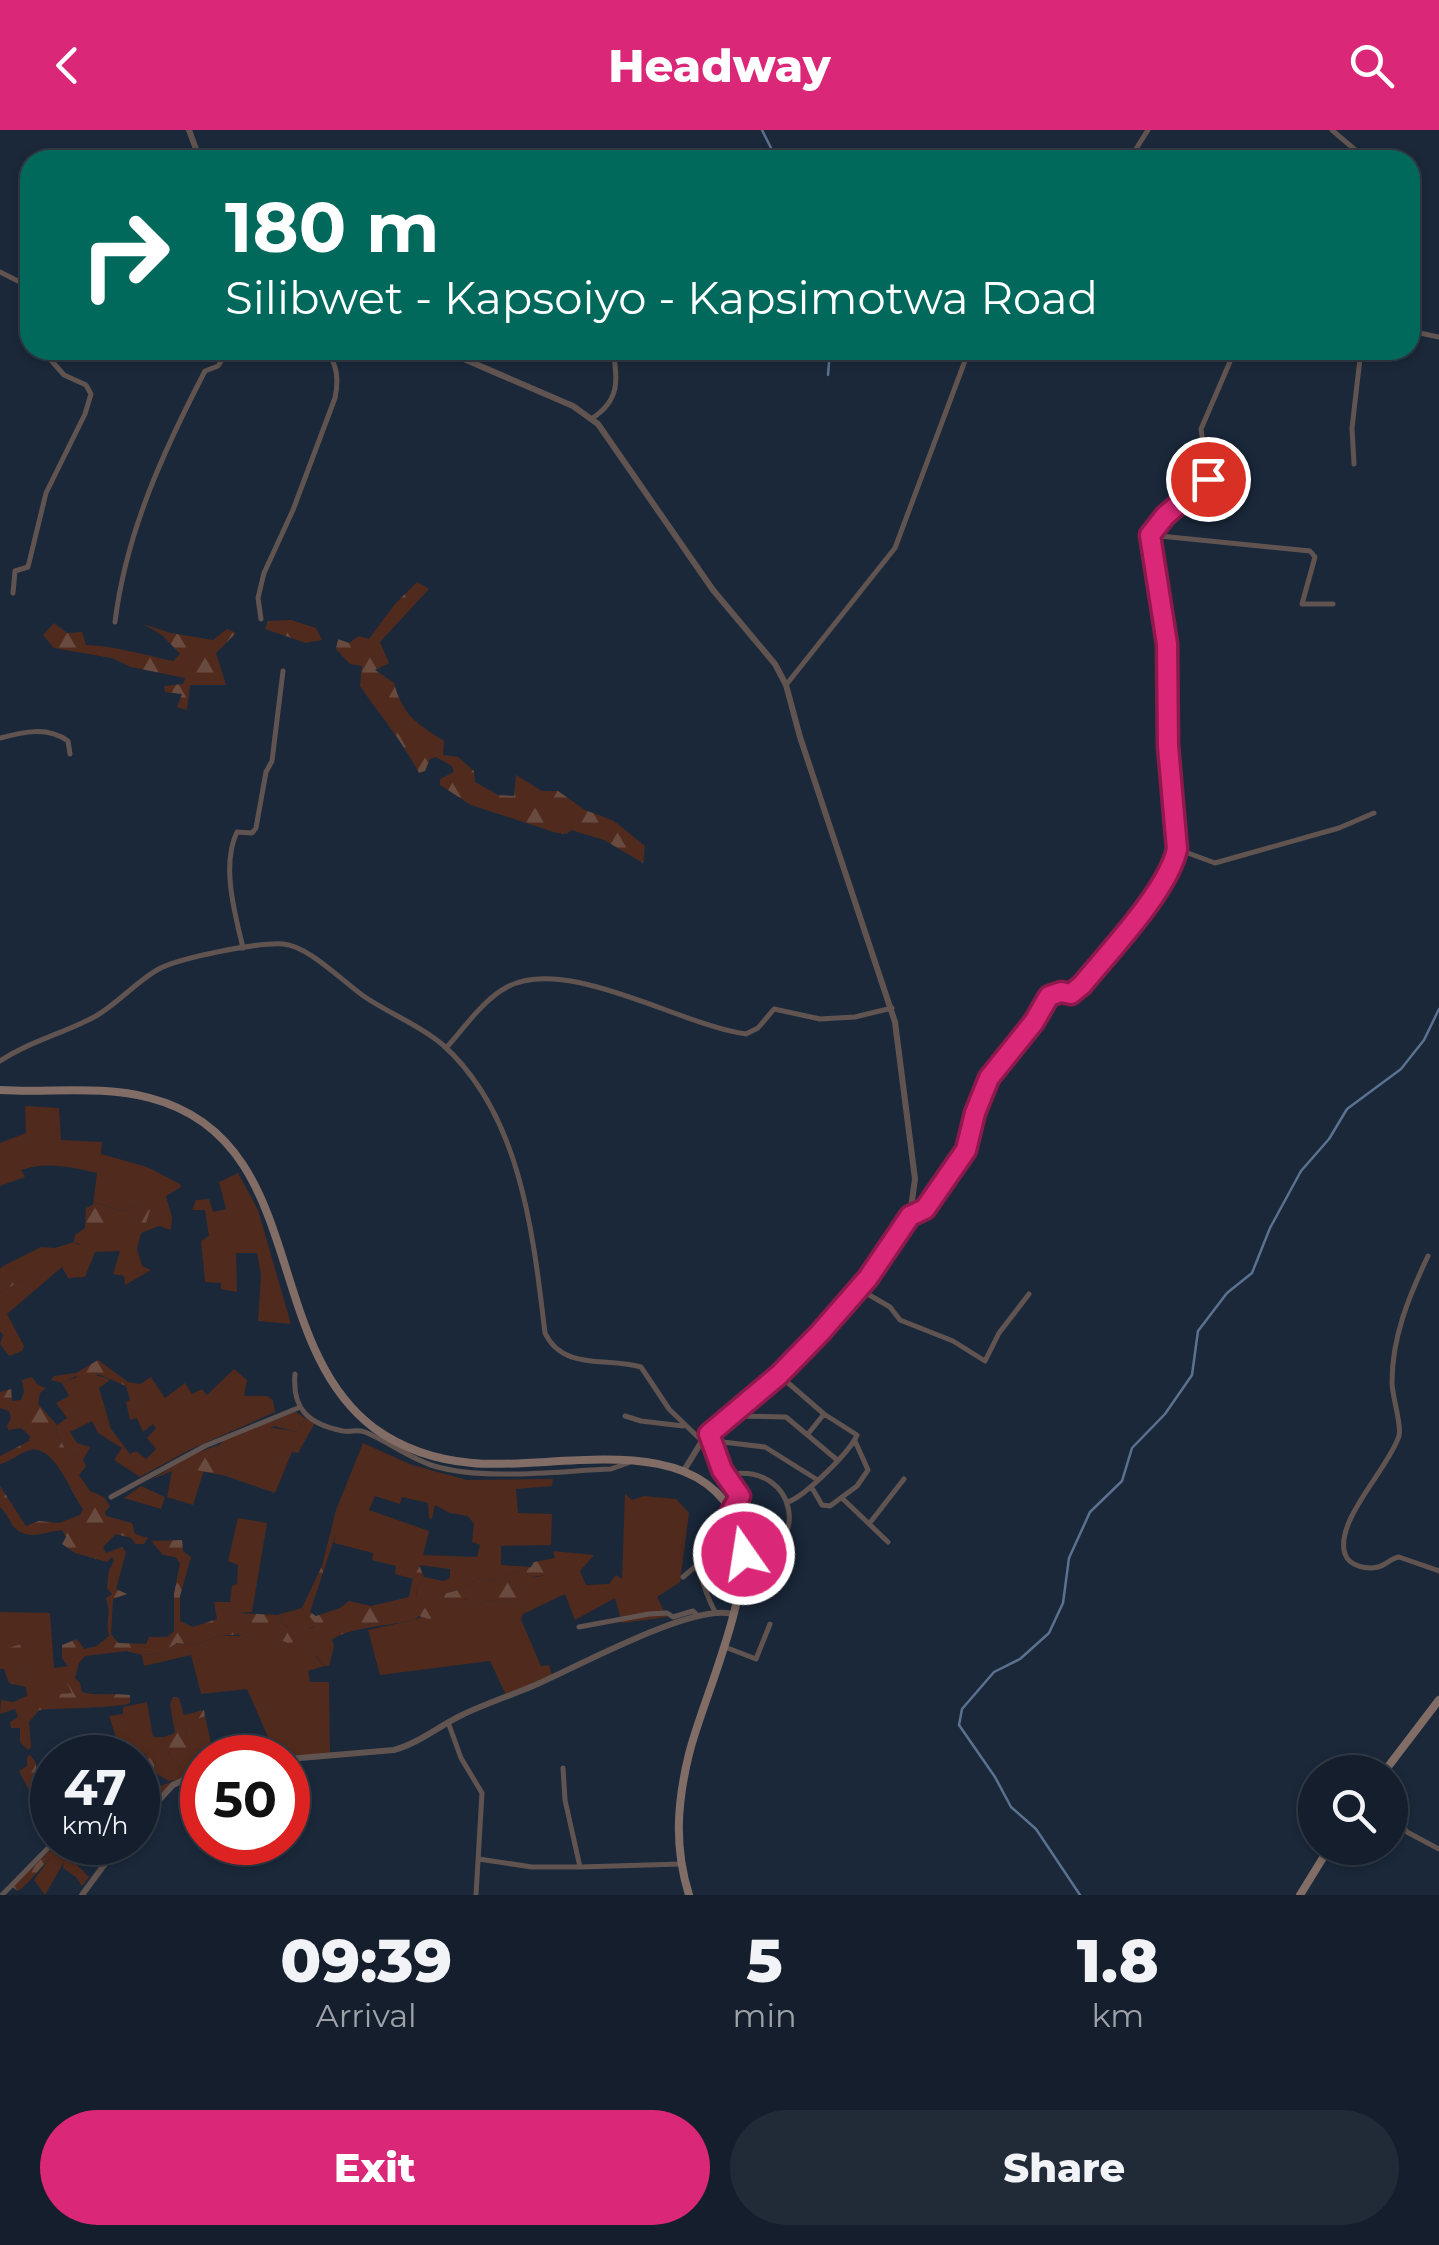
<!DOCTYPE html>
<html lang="en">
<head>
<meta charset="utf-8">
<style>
  :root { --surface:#141e2c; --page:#212b38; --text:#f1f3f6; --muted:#9da2a9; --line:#333c48; --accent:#db2777 }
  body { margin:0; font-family:Montserrat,sans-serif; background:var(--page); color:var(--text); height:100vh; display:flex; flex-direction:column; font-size:38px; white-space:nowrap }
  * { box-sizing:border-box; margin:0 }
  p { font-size:32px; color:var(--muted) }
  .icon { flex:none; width:55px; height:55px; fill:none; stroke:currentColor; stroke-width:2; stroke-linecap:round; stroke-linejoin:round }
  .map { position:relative; height:1765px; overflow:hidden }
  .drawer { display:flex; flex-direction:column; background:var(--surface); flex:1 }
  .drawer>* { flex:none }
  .top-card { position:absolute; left:20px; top:20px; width:1400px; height:210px; border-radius:30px; box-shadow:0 2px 8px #0004,0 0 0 2px var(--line); background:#00695c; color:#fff; overflow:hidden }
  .buttons { position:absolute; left:1298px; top:1625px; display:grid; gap:20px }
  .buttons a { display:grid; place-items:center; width:110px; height:110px; border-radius:50%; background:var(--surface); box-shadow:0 2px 8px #0004,0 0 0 2px var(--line); font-size:50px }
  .speed { position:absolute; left:30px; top:1605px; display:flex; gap:20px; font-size:50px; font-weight:700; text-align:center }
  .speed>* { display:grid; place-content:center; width:130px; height:130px; border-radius:50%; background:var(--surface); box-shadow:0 2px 8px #0004,0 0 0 2px var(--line); line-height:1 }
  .speed small { font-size:25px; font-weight:400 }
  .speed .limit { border:15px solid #d22; background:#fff; color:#111 }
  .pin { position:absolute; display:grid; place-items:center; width:85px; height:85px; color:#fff; margin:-42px; border:5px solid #fff; border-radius:50%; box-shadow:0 2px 10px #0007 }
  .me { position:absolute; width:110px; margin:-55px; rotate:347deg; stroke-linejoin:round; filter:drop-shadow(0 0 8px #0008) }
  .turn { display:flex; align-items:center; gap:35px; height:210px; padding:0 40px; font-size:45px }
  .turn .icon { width:130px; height:130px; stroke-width:2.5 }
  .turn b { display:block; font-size:70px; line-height:85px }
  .eta { display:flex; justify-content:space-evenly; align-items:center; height:170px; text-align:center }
  .eta b { font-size:60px; font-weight:800; line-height:70px }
  .cta { display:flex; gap:20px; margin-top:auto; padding:20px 40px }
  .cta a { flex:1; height:115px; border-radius:60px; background:var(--accent); color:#fff; font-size:40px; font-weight:800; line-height:115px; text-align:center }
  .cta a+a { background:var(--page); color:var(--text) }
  header { display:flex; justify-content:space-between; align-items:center; height:130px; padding:0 40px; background:var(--accent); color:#fff; font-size:45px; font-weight:800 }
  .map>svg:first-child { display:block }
  .grass { fill:#502b1d; fill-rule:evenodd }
  .forest { fill:url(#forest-firs) }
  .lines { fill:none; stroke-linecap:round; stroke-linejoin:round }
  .stream { stroke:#5a718f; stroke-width:2.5 }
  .minor { stroke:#615450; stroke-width:5 }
  .tertiary { stroke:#615450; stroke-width:6 }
  .secondary { stroke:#816d66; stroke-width:8 }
  .route-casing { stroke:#8e194d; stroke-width:25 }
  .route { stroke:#db2777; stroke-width:18 }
</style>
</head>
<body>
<header><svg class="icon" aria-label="back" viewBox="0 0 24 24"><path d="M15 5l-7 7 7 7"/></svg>Headway<svg class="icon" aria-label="search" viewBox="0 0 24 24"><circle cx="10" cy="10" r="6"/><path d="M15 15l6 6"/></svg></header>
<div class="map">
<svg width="1439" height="1765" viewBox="0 0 1439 1765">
  <defs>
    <pattern id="forest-firs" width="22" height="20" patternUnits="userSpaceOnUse" patternTransform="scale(2.5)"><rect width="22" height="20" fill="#502b1d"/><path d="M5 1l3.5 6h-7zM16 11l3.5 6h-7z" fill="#694a3f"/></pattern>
  </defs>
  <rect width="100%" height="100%" fill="#1a283a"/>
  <path class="grass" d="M25,976L59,978L61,1010L102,1012L101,1024L147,1037L180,1054L181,1057L166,1066L172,1087L171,1100L159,1096L141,1103L137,1119L142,1136L151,1140L125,1155L124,1146L113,1144L120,1121L95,1122L85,1147L68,1148L62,1137L7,1184L24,1216L22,1221L9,1226L0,1214L3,1205L0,1201V1163L22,1150L19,1140L3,1136L41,1117L55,1118L74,1112L78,1115L121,1093L141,1075L121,1081L98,1073L93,1075L97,1043C73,1037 45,1031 21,1040L25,1047L0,1056V1013L26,1003Z
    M238,1043L258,1080L291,1194L258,1191L261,1145L257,1123H236L237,1162L221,1159V1153L205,1152L201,1111L209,1106L205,1080H192L196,1070L209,1069L213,1082L226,1079L219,1052Z
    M234,1239L247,1250L244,1266H267L273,1270L275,1282L189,1320L140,1347L114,1330L122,1318L98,1303L92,1291L70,1302L77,1313L90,1317L83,1330L66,1320L56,1303L57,1295L67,1288L56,1273L69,1266L62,1253C80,1245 93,1242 110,1250L99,1258L111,1299L130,1324L136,1321L146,1329L156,1319L147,1308L156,1298L153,1294L143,1302L137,1288L130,1290L126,1272L130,1270L126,1256L128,1252L140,1254L151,1247L165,1268L185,1253L192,1264L202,1259L207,1265Z
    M305,1288L315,1293L298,1323L292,1322L275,1363L226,1346L231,1331L213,1324C229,1294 269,1295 297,1302Z
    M363,1313L412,1335L467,1350L553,1349L552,1356L516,1359L518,1383L552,1384L551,1415L501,1416V1435L531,1437L494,1451L478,1448C462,1464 438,1464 416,1468L417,1456L424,1447L443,1451L450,1448V1439L419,1435L415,1438L413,1449L395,1444L396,1436L372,1430L373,1423L334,1413L340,1381L336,1380ZM375,1366L400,1374L402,1367L428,1373L429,1388L432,1389L435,1375L450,1383L468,1386L474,1394L472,1412L480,1415L477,1427L423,1425L429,1401L369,1380Z
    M182,1337L204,1340L193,1375L167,1367L172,1341Z
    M141,1356L165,1367L161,1379L124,1368Z
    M625,1364L632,1370L644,1366L676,1369L689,1383L680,1452L657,1467L667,1487L622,1493L615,1468L575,1490L565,1464L523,1484L513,1459L524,1449L548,1445L555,1428L553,1421L594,1425L580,1441L586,1455L609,1454L616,1445L622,1449Z
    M238,1388L267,1393L252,1482L238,1483L233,1489H217L214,1472H230L232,1456L237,1454L238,1435L228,1431Z
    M469,1468L479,1475L490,1470L500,1474L508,1468L516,1478L541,1536L549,1535L552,1545L506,1565L490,1531L380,1545L368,1500L414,1490Z
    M302,1478L317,1494C302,1505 284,1501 277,1485Z
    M0,1482L50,1483L54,1538L69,1536L72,1563L33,1567L23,1548L22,1532L0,1521Z
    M262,1494L316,1508L320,1515L316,1526L324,1536L308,1541L310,1552H329L330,1624L272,1627L268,1607L247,1559L201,1564L191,1525L144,1536L142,1525L161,1523L177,1513L195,1515L219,1506H238Z
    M147,1572L153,1607H164L169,1625L179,1635L181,1643L177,1650L169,1651L153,1642L156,1630L152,1623L122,1628L120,1622H112L117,1610L109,1586L123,1584V1577Z
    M205,1586L213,1621L196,1619L187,1609L186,1593Z
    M58,1722L64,1732L45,1765L34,1750L52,1725Z"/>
  <path class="forest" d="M417,452L429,459L380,512L389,533L375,540L394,553C403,587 418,594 444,611L443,625L458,627L474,641L475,652L498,665L514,666L516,645L542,661H558L585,680L614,691L645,716L643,733L604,710L571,700L567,704L557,703L471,675L440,655V649L454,642L452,636L436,627L430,629L425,641L419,643C403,612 380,585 360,556L362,536L350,534L336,519L338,509L349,513L359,506L369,509L395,474Z
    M291,490L316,498L322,510L306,513L265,499L268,491Z
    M54,493L67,503L82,502L86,515C116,516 144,525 173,531L180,524L162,505L143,494L171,503L213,510L227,499L236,503L216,523L226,555H190L187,580L177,577L182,564L165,562L164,556L183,554L185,548L131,537L112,528L54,518L43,505Z
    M97,1073L121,1081L141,1075L150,1080L145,1096L134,1098L121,1093C112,1108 91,1119 74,1112L75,1105L85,1098L86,1078Z
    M3,1136L20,1140L22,1150L0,1163V1139Z
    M98,1230L128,1252L126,1256L98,1244L93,1251L83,1254L76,1246L62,1253L51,1250L54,1246L76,1243Z
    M32,1247L38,1255L46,1258L40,1263L38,1274L57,1295L56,1303L66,1320L83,1330L86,1336L79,1345L90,1361L104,1367L110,1376L105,1382L106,1386L132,1393L135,1404L148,1408L144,1414H136L131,1408L116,1404L103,1417L106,1423L122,1417L126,1422L116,1459L127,1464L113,1469L111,1504L118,1513L146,1514L149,1507H167L174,1501V1464L180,1433L175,1427L163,1425L151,1411L182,1410L183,1421L191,1427L180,1466V1491L193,1497L217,1489H233L238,1483L277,1485C285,1502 295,1500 312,1498L316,1494L302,1478L322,1436L336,1380L341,1381L340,1391L310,1482L316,1486L340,1478L349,1471L371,1476L409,1467L415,1437L419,1435L424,1447L417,1456L416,1467C438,1464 462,1464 478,1448L494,1451L531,1437L534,1432L555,1428L562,1440L557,1447C541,1443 526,1447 514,1458L523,1484L520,1492L516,1478L508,1468L500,1474L490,1470L479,1475L468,1468L451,1476L446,1485L429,1489L419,1486L414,1490C394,1495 344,1498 332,1510L334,1516L329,1536H324L316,1525L320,1515L316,1508L288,1513L276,1508L270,1497L262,1494L257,1503L219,1506L195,1515L177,1513L161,1523L142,1525L126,1521L85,1526L79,1533L75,1548L80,1553L82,1562C91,1566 117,1563 130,1565V1573C121,1578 56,1578 39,1580L29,1592L31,1617L28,1620L20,1612V1598H11L10,1592L18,1587L15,1579L0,1584L1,1570L13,1572L27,1566L26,1557L9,1553L4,1539H0V1521L21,1514L28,1520L22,1532L23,1548H32L33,1566L72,1563L65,1548L68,1536L62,1528V1515L77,1509L84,1519L97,1516L109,1506C105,1490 112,1487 106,1468L112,1464L107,1458L109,1440L114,1431L112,1427L107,1432L75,1423L62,1414L66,1407L62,1400C46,1401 28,1412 14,1397C9,1391 7,1383 0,1377V1356L26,1396L39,1391L59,1393L80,1385L83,1379C72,1364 54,1314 30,1320C19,1323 12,1331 0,1334V1326L29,1311L30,1306L21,1298L9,1300L7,1296L11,1288L9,1281L0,1278V1262L11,1259L12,1271L21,1270L24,1262L22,1250Z
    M296,1282L305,1288L297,1302L274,1296L263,1304L254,1297Z
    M218,1315L214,1324L232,1331L226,1346L182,1337L150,1350L194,1324Z
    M173,1567L179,1568L184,1585L204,1580L205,1586L186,1594L187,1608L194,1609L196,1619L213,1621L214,1627L202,1628V1638L177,1650L155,1669L138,1658L137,1628L152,1622L156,1629L153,1642L146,1647L147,1655L152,1659L177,1650L181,1643L179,1635L169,1625L164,1607L175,1603L170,1574Z
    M30,1625L36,1633L37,1649L49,1652V1659L42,1664L30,1662L19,1641L27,1636V1627Z
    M58,1713H81L83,1722L75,1733L89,1747L82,1756L76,1747L63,1738L64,1732L58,1722C43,1731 34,1750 18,1761L12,1757Z"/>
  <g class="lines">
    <path class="stream" d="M762,0L777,30
      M828,245L830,220
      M1080,1765L1036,1699L1011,1677L995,1647L959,1595L962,1579L994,1542L1020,1529L1049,1503L1063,1473L1069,1428L1090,1382L1122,1351L1132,1318L1165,1284L1192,1245L1198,1201L1227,1163L1252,1143L1270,1098L1301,1041L1329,1009L1347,979L1401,939L1424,910L1439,879"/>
    <path class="minor" d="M1332,0L1367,30
      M1129,30L1148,0
      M1410,89L1418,117L1410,170
      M0,142L30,157
      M30,164L25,188L30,204
      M1410,201L1439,207
      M591,289C620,271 618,250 613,220
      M1354,334L1352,298L1361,220
      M1150,405L1310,421L1315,427L1302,474H1333
      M13,463L15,441L28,437L46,363L85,284L91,264L86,255L64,245L42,220
      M261,489L258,468L264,443L293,380L335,268C339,249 337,236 327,220
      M115,492C126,402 164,320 205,241L218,236L228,220
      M786,555L895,418L969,220
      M0,608C23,602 47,596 68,611L70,624
      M1177,719L1215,733L1339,698L1374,683
      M243,818C235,784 221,735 237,702L252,703L256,698L266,642L272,631L283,541
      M447,917C465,897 483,870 507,857C568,825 682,896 746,904L758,898L774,879L820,889L855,887L892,878
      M0,931C30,911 65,903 96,886C118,873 135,853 157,840C177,828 259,812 283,814C309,816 343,852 365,867C390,884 420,895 443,915C521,985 533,1103 545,1203C563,1241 607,1227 641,1237L669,1279L702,1311
      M910,1085L925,1079L958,1033L970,1010L975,983L989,948L1034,892L1049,866L1061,862L1071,864L1083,855L1154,764L1177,724L1175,669L1168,616L1167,514L1150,405L1165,386L1208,349L1201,299L1235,220
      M1428,1126C1409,1166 1392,1207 1392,1252C1392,1267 1402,1294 1399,1306C1389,1338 1334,1391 1345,1424C1349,1436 1367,1440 1378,1437C1386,1435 1391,1428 1399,1427L1439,1441
      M859,1159L890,1177L900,1190L953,1211L985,1231L999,1203L1029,1164
      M295,1244C292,1279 308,1294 343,1301C352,1302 357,1299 365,1302C389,1312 409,1328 434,1336C484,1351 558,1341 611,1339L628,1333
      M779,1245L824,1284L857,1305C850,1322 805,1366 788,1372
      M625,1286L641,1291L683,1296
      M732,1286L786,1287L836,1329
      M808,1304L824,1284
      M709,1305C718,1316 716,1331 724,1342C741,1368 754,1393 766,1422
      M714,1311L765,1317L816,1349
      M726,1345C800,1329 813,1428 744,1425
      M812,1358L822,1375L830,1376L857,1356L868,1340L855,1311
      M111,1367L205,1316L298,1278
      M843,1369L888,1412
      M869,1394L904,1349
      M683,1447L697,1435
      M715,1482C701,1454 695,1433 703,1402L721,1401L737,1394
      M579,1497L649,1484L667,1483L673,1487L693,1481L698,1486
      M725,1517L756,1529L770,1494
      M448,1592L461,1628L482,1663L476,1765
      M138,1673L156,1671
      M1390,1674L1407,1702L1439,1719
      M479,1729L532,1737H580L565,1670L563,1638
      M580,1737L681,1734
      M2,1765L54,1712"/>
    <path class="tertiary" d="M189,0L200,30
      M443,220L573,276L598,294L713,460L775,534L786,555L800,607L895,892L915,1049L910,1085L868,1148L779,1245L702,1311L683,1342
      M288,1629L394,1620C419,1613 439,1596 462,1585C485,1574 509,1566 533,1556C575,1538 693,1473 732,1484
      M138,1693L173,1655L202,1641
      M82,1765L121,1712"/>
    <path class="secondary" d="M0,960C50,963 102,955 150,968C309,1009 260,1212 374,1298C403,1319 437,1330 472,1333C551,1341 695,1297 736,1391C761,1450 704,1563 689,1624C677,1673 674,1717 689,1765
      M1384,1642L1439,1570
      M1300,1765L1329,1718"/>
  </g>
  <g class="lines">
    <g class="route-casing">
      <path id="route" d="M744,1424L741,1406L731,1382L740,1366L722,1340L709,1304L779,1245L820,1203L868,1148L910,1086L925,1079L966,1020L975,983L989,948L1034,892L1049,866L1061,862L1071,864L1082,855C1109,822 1169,759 1177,719L1168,616L1167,514L1150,405L1165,386L1208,349"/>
    </g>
    <use href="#route" class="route"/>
  </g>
</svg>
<div class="buttons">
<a><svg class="icon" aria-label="search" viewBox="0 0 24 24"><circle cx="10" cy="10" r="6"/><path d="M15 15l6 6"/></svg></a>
</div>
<div class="speed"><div>47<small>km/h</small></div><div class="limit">50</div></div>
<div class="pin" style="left:1208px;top:349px;background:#d93025"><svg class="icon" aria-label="arrive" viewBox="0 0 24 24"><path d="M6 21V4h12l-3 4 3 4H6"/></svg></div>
<svg class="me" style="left:744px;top:1424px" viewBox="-20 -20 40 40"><circle r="17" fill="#db2777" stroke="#fff" stroke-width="3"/><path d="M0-11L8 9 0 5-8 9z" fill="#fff"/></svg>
<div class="top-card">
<div class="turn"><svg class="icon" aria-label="right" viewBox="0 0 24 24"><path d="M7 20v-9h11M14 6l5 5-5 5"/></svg><div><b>180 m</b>Silibwet - Kapsoiyo - Kapsimotwa Road</div></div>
</div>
</div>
<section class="drawer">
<div class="eta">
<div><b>09:39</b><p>Arrival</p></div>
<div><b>5</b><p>min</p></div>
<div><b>1.8</b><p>km</p></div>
</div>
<div class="cta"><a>Exit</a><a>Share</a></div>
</section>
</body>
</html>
